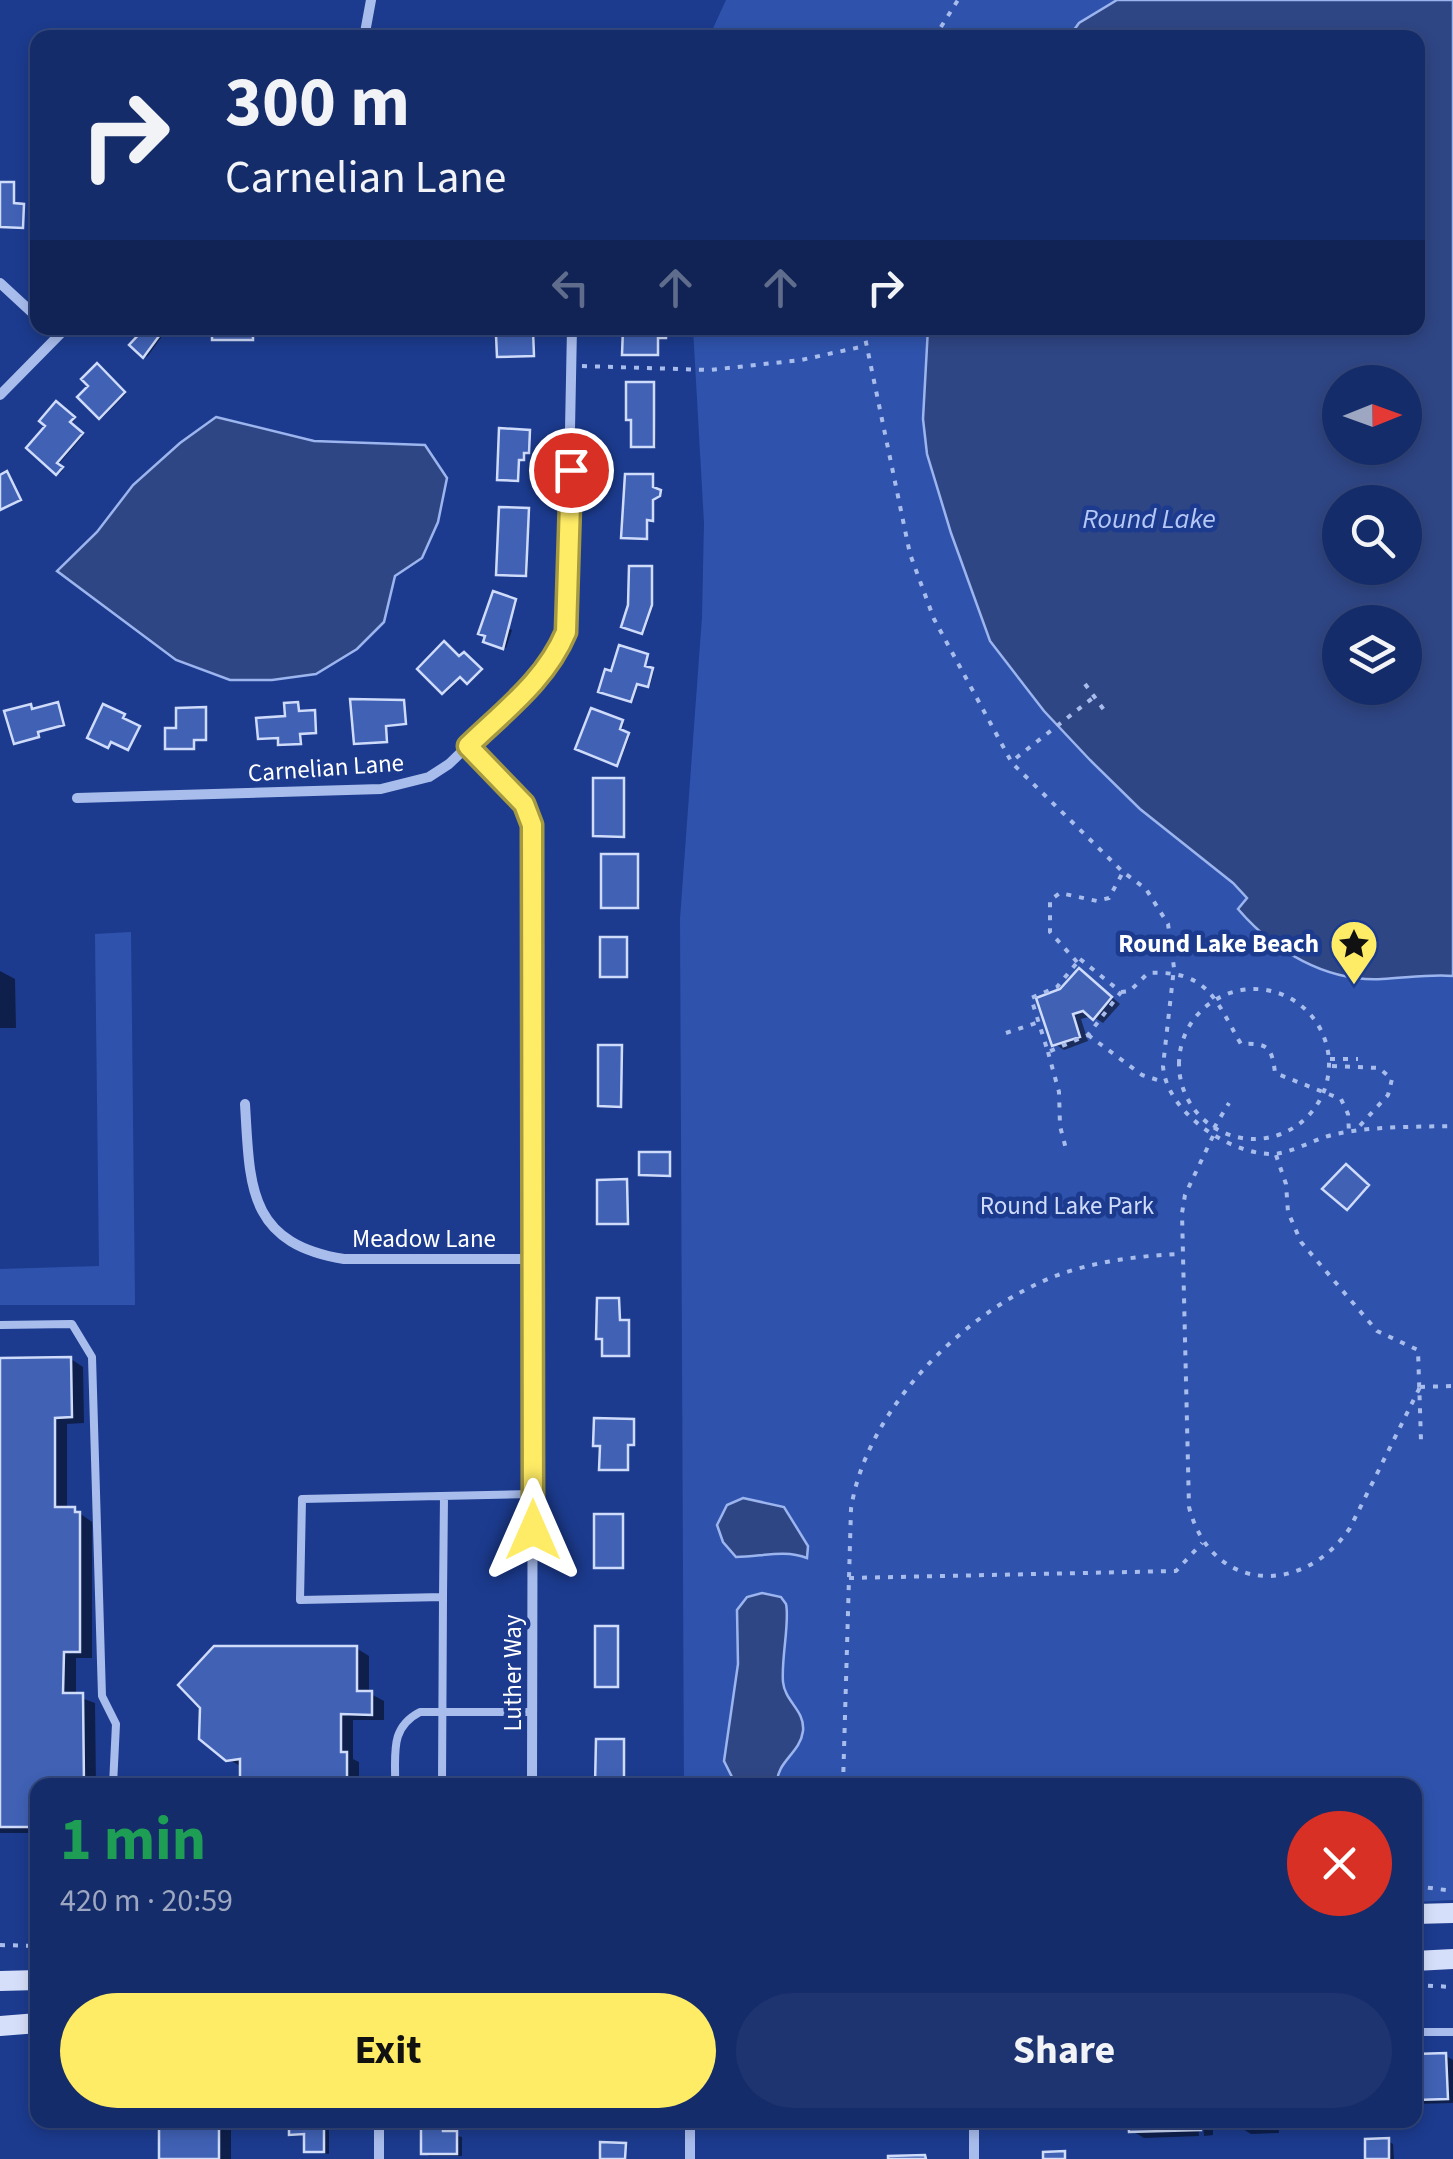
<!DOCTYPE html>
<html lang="en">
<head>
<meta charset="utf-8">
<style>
  :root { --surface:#152c6a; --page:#1e3470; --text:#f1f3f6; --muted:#9da7c1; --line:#34487e; --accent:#feeb66 }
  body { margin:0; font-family:"Source Sans 3",sans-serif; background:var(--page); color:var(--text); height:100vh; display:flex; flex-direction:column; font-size:38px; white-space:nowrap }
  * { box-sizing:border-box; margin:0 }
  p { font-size:32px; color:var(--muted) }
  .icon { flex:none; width:55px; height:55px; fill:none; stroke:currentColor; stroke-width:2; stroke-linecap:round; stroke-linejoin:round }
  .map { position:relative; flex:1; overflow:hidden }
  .sheet { position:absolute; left:30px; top:1778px; width:1392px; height:350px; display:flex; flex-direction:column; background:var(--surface); border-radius:20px; box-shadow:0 5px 15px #0003,0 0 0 2px var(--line) }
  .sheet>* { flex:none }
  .guide { position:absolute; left:30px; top:30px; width:1395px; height:305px; border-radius:20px; box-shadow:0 5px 15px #0003,0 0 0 2px var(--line); background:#152c6a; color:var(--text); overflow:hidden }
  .needle { width:65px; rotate:89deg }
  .tools { position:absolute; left:1322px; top:365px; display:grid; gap:20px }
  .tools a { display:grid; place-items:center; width:100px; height:100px; border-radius:50%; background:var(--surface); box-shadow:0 5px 15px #0003,0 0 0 2px var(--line); font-size:50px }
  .pin { position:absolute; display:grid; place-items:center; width:85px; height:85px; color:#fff; margin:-42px; border:5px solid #fff; border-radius:50%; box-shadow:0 2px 10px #0007 }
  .me { position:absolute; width:110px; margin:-55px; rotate:0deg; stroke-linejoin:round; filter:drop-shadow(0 0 8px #0008) }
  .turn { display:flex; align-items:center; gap:35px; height:210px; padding:0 30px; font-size:45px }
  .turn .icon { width:130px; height:130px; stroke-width:2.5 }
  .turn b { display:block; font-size:70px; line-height:85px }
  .lanes { display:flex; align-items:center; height:95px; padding:0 30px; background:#0003; justify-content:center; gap:50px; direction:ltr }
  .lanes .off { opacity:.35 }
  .round { display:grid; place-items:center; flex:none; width:105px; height:105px; border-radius:52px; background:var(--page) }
  .summary { display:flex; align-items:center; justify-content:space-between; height:170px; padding:0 30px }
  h1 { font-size:60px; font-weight:700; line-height:75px; color:#1e9e55 }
  .primary-button { display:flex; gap:20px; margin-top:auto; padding:20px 30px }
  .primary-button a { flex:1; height:115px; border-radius:60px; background:var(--accent); color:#111; font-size:40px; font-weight:700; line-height:115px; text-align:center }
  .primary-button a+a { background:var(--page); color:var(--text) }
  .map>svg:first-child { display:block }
  .green { fill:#2f53ac; fill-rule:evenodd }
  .water { fill:#2f4685; stroke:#9cb5ef; stroke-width:2.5; fill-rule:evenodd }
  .shadow { fill:#0007 }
  .building { fill:#4061b4; stroke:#cfdbfa; stroke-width:2.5 }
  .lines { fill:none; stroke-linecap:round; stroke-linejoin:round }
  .path { stroke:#a9bded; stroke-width:4; stroke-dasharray:5 8; stroke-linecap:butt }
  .service { stroke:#a9bded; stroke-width:8 }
  .minor { stroke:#a9bded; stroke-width:10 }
  .secondary { stroke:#d6dffa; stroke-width:20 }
  .route-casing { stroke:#a59942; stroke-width:25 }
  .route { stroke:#feeb66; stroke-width:18 }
  .labels { text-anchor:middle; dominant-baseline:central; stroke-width:9; stroke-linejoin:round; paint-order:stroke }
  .street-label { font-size:25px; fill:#fff; stroke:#1c3b8e }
  .poi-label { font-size:25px; font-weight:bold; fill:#fff; stroke:#1c3b8e; text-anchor:end }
  .park-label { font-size:25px; fill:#cfdbfa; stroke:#1c3b8e }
  .water-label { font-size:28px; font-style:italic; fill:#b5c8f5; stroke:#1c3b8e }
</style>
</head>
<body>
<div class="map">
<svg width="1453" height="2159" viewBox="0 0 1453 2159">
  <rect width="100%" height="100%" fill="#1c3b8e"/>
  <path class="green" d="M726,0H1453V1900L1415,1902V1785H684L680,919L702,617L704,523L693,328H1418V38L709,37ZM1340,382H1405V448H1340ZM1340,502H1405V568H1340ZM1340,622H1405V688H1340Z
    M131,932L135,1305H0V1269L99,1266L95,934Z"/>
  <path class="water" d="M1117,0H1453V976C1429,974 1406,978 1382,979C1326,982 1274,951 1238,909L1247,898L1233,883L1140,809L1090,760L1044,711L990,641L951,533L927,454L923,419L928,328H1418V38L1069,37L1079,23ZM1340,382H1405V448H1340ZM1405,502V568H1340V502ZM1340,622H1405V688H1340Z
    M216,417L314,441L425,445L447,478L438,522L422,558L395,576L384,622L357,649L316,674L272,680H230L176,660L57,571L97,532L133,485L180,443Z
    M743,1498L784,1507L808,1546L807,1558C784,1549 761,1557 736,1557L723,1542L717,1525L727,1505Z
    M762,1593L781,1597L786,1604C790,1621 781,1659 783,1682C785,1702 805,1710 803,1731C800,1754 776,1761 777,1785H736L724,1761L738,1664L737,1610L747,1597Z"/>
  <path class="shadow" d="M143,328H168L147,357L133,345L146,330Z
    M505,328H530V332L535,333V356H501Z
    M97,366L126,394L102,418L80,397L92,386Z
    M654,385L656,447H635Z
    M57,404L75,420L70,425L83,436L58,465L63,470L59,474L49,426Z
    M529,432L530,453L525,452V460H520L519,480H501Z
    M652,477L654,490L662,494L654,500V520H648V538H625Z
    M528,510V575L501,574Z
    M651,569L653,607L644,633L624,626Z
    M495,594L517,602L508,628L512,630L506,648L486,641Z
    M466,656L482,671L470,683L463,676L446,693L420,669Z
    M646,669L654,671L650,686L639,683L633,701L601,691Z
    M593,711L624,724L620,732L630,736L619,764L578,748Z
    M623,780L625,836H597Z
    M637,856L640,907L605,908Z
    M0,971L15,979L16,1028H0Z
    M1088,976L1120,1004L1103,1023L1092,1016L1081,1019L1088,1041L1064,1050L1055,1044Z
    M621,1048L622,1106H602Z
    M627,1182L629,1223L602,1224Z
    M619,1300L621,1322L630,1323V1355L606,1356Z
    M71,1359L83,1367L84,1423L67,1424V1510H75L92,1522V1658H76V1696L95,1703L96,1785H38V1833H0V1360Z
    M622,1517L624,1568H598Z
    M617,1629L619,1687H600Z
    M356,1648L369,1656V1693L384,1701V1720H353V1759L359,1762V1785H242V1767L228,1759Z
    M1446,2056L1453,2060V2103L1415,2104V2057Z
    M162,2120H231V2159H162Z
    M292,2120H329V2154L306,2151V2136L292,2133Z
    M424,2120H448V2134L462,2137V2156H429L424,2152Z
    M1131,2120H1198L1199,2136L1144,2138L1131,2130Z
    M1203,2120H1213V2135L1204,2136Z
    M1238,2120H1278L1279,2133L1251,2134L1238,2126Z
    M1388,2141L1393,2144L1394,2159H1368Z"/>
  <path class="building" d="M0,182H14V203L24,204L23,228L0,227Z
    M139,328H165L143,358L129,345L142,331Z
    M212,328H253V340H212Z
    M502,328L533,329L534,356L497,357L496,335L502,334Z
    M623,328H667L666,338H658V355H622Z
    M97,363L125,392L99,419L77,397L88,386L81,379Z
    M626,382H654V447H631V420H626Z
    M56,401L75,417L70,422L83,433L57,463L63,467L56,475L26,448L45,426L39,421Z
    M499,428L530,430L529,453H524V460H519L518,481L497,480Z
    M7,471L21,500L0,510V475Z
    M625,474H653V487L661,490L660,496L653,500V521L647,520V539L621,538Z
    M499,507L529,508L526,576L496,575Z
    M629,566H652V605L642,634L621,627L628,605Z
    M493,591L516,599L503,649L483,642L485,636L478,634Z
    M444,641L459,656L464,652L482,669L467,684L460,677L442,694L417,669Z
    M619,645L648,654L645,666L653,668L648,687L637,684L631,702L598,692L605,669L611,671Z
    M350,699L404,700L406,724L386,726L387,742L354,744Z
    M58,702L64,725L38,732L39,737L14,744L4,711L31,704L32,709Z
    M298,702L299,711L315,710L316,733L300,734L301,744L278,745V738L258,739L256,718L285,716L284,703Z
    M103,704L125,714L123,718L140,726L128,750L111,742L108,748L87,738Z
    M206,707V740H194V749H165V728H176V708Z
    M591,708L623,720L620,729L629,733L617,766L575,749Z
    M593,778H624V837L593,836Z
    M601,854H638V908H601Z
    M600,937H627V977H600Z
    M1079,968L1112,997L1093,1020L1083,1011L1073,1014L1080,1037L1052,1046L1036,998L1060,989Z
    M598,1045H622L621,1107L598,1106Z
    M639,1152H670V1176L639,1175Z
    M1346,1164L1369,1185L1347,1210L1322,1189Z
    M627,1179L628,1224H597V1180Z
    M597,1298H619L620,1320H629V1356H602V1339H596Z
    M71,1357L72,1417L55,1418V1507H75V1512H80V1652H64L63,1693H83L84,1785H38V1827H0V1358Z
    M594,1418L634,1419V1445H628V1470H599L600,1446H593Z
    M594,1514H623V1568H594Z
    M595,1626H618V1687H595Z
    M214,1646H357V1691H372V1715L341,1714V1752H347V1785H240V1759L226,1761L199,1739L200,1708L178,1685Z
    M596,1739H624V1785H595Z
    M1446,2053L1448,2099L1415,2100V2054Z
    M159,2120H219V2159H159Z
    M289,2120H324V2152H304V2134L289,2135Z
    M421,2120H443V2131H457V2154H421Z
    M1128,2120H1201V2130L1129,2132Z
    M1236,2120H1266L1267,2127L1236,2128Z
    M1389,2138V2159H1365V2139Z
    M600,2142L626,2143L625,2159H600Z
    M1065,2151V2159H1043V2152Z
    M925,2155L926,2159H888V2156Z"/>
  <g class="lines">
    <path class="path" d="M934,38L958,0
      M863,328L910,554L934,619L1012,763L1123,872L1146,889L1168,924L1174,968L1163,1066C1166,1111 1226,1152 1269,1154C1290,1155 1315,1138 1336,1134C1374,1126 1414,1127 1453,1126
      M582,366L710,370L801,360L865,346
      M1085,684L1104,710
      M1016,758L1094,697
      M1080,959L1121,992L1088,1035L1048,1052L1031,998L1057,987Z
      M1077,962L1050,932V900L1060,893L1097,901L1109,898L1123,872
      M1179 1064a75 75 0 1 1 150 0a75 75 0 1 1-150 0Z
      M1121,992L1130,991L1148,973C1208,970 1215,999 1241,1044C1267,1043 1272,1046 1275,1073L1341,1099L1348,1114L1349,1132
      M1006,1033L1039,1022
      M1088,1035L1142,1075L1164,1082
      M1048,1052L1059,1092L1060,1126L1066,1149
      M1330,1059H1358
      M1332,1066L1379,1068L1392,1079L1388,1095L1355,1131
      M1214,1128L1229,1103
      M1213,1136L1185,1195L1182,1213L1189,1507C1211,1593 1303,1597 1350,1528L1420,1387
      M1276,1155L1286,1184L1288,1212L1301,1242L1377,1331L1418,1350L1421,1440
      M1420,1387L1453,1386
      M849,1578L1176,1571L1202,1543
      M843,1785L851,1509C866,1409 965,1310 1058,1275C1097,1261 1138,1256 1179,1254
      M1415,1886L1453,1891
      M0,1945L38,1946
      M1415,1985L1453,1987"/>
    <path class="service" d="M0,1325L72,1324L92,1357L102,1696L116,1724L113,1785
      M444,1496L443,1597L300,1600L302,1499L533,1494
      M395,1785C396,1754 389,1728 420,1712H533
      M442,1785L443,1597
      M1415,2032H1453"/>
    <path class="minor" d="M364,38L371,0
      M0,283L38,318
      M0,395L66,328
      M468,746C500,778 530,798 534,846L532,1785
      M77,798L381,789L429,777L449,764L542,674L557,655L566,632L572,328
      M245,1104C250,1186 247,1243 344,1259H533
      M379,2120V2159
      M974,2120V2159
      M690,2159V2120"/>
    <path class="secondary" d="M1415,1914L1453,1913
      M1415,1961L1453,1959
      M0,1981L38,1980
      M0,2026L38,2023"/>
  </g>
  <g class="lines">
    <g class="route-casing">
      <path id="route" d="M533,1530L532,825L524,804L468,746C504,711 546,680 566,632L571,470"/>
    </g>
    <use href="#route" class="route"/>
  </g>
  <defs>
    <g id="sight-pin" transform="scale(2.5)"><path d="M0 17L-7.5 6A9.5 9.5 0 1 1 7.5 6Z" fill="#feeb66" stroke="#1c3b8e"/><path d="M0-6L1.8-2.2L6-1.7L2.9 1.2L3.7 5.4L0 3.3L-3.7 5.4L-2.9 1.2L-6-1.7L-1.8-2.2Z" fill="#111"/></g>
  </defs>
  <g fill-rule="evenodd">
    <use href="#sight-pin" x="1354" y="944"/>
  </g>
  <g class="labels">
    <g class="street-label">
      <text transform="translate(326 768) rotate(-4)">Carnelian Lane</text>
      <text x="424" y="1239">Meadow Lane</text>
      <text transform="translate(513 1673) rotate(-90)">Luther Way</text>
    </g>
    <g class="poi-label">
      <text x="1319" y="944">Round Lake Beach</text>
    </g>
    <g class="park-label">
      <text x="1067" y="1206">Round Lake Park</text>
    </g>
    <g class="water-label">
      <text x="1149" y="519">Round Lake</text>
    </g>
  </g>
</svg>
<div class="tools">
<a><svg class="needle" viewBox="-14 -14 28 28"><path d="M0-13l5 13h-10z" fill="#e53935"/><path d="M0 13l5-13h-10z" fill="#9da7c1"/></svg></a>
<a><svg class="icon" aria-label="search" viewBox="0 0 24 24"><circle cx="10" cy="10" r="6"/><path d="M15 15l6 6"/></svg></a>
<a><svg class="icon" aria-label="layers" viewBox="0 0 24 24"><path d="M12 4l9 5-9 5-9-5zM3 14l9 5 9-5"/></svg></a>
</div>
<div class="pin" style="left:571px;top:470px;background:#d93025"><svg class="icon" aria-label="arrive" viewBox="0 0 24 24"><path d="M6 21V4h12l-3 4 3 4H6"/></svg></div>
<svg class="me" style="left:533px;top:1530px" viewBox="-20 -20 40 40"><path d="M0-17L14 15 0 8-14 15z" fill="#feeb66" stroke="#fff" stroke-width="4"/></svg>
<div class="guide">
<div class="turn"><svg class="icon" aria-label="right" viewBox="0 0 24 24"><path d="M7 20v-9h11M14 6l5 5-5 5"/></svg><div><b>300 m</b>Carnelian Lane</div></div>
<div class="lanes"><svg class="icon off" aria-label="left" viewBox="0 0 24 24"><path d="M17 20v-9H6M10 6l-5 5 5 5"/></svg><svg class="icon off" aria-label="ahead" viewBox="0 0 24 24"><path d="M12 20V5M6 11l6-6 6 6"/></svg><svg class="icon off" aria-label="ahead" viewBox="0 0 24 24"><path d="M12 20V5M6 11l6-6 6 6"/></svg><svg class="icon" aria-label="right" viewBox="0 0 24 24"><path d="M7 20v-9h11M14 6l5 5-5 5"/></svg></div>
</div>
<section class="sheet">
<div class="summary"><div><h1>1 min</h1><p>420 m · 20:59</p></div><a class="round" style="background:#d93025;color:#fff"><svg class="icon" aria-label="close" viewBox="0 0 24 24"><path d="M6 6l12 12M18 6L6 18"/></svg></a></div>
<div class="primary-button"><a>Exit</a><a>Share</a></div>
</section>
</div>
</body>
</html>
